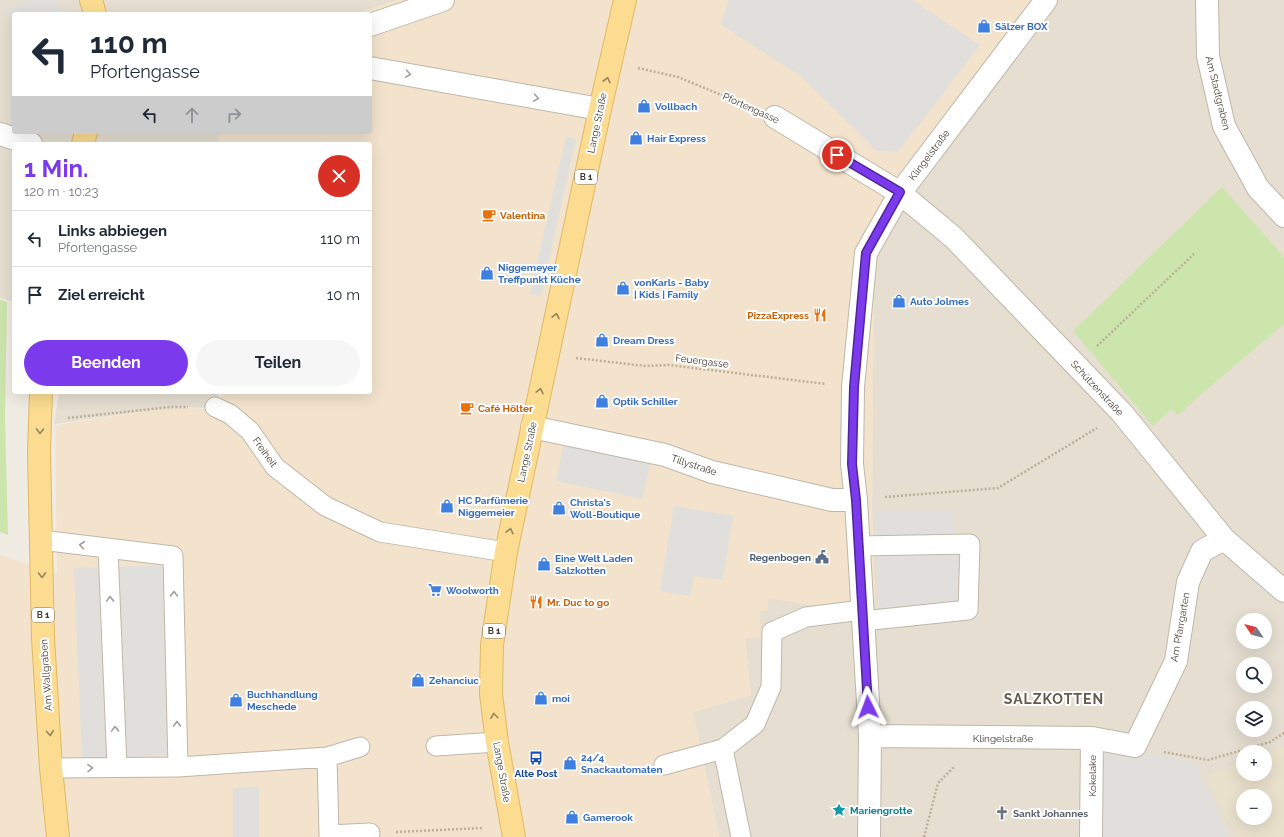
<!DOCTYPE html>
<html lang="de">
<head>
<meta charset="utf-8">
<style>
  :root { --surface:#fff; --page:#f6f6f7; --text:#1f2937; --muted:#747a83; --line:#e0e1e3; --accent:#7c3aed }
  body { margin:0; font-family:Raleway,sans-serif; background:var(--page); color:var(--text); height:100vh; display:flex; flex-direction:column; font-size:15px; white-space:nowrap }
  * { box-sizing:border-box; margin:0 }
  p { font-size:13px; color:var(--muted) }
  .icon { flex:none; width:22px; height:22px; fill:none; stroke:currentColor; stroke-width:2; stroke-linecap:round; stroke-linejoin:round }
  .map { position:relative; flex:1; overflow:hidden }
  .panel { position:absolute; left:12px; top:142px; width:360px; height:252px; display:flex; flex-direction:column; background:var(--surface); border-radius:4px; box-shadow:0 4px 16px #0002 }
  .panel>* { flex:none }
  .hud { position:absolute; left:12px; top:12px; width:360px; height:122px; border-radius:4px; box-shadow:0 4px 16px #0002; background:#fff; color:var(--text); overflow:hidden }
  .needle { width:26px; rotate:305deg }
  .controls { position:absolute; left:1236px; top:613px; display:grid; gap:8px }
  .controls a { display:grid; place-items:center; width:36px; height:36px; border-radius:50%; background:var(--surface); box-shadow:0 4px 16px #0002; font-size:20px }
  .pin { position:absolute; display:grid; place-items:center; width:34px; height:34px; color:#fff; margin:-17px; border:2px solid #fff; border-radius:50%; box-shadow:0 1px 4px #0007 }
  .me { position:absolute; width:44px; margin:-22px; rotate:357deg; stroke-linejoin:round; filter:drop-shadow(0 0 3px #0008) }
  .turn { display:flex; align-items:center; gap:14px; height:84px; padding:0 12px; font-size:18px }
  .turn .icon { width:52px; height:52px; stroke-width:2.5 }
  .turn b { display:block; font-size:28px; line-height:34px }
  .lanes { display:flex; align-items:center; height:38px; padding:0 12px; background:#0003; justify-content:center; gap:20px; direction:ltr }
  .lanes .off { opacity:.35 }
  .round { display:grid; place-items:center; flex:none; width:42px; height:42px; border-radius:21px; background:var(--page) }
  .head { display:flex; align-items:center; justify-content:space-between; height:68px; padding:0 12px }
  h1 { font-size:24px; font-weight:700; line-height:30px; color:var(--accent) }
  .cta { display:flex; gap:8px; margin-top:auto; padding:8px 12px }
  .cta a { flex:1; height:46px; border-radius:24px; background:var(--accent); color:#fff; font-size:16px; font-weight:700; line-height:46px; text-align:center }
  .cta a+a { background:var(--page); color:var(--text) }
  ul { padding:0; list-style:none }
  li { display:flex; align-items:center; gap:12px; height:56px; padding:0 12px; border-top:1px solid var(--line) }
  li div { flex:1 }
  li b { display:block; font-size:15px }
  li em { font-style:normal }
  .map>svg:first-child { display:block }
  .residential { fill:#e5ded1; fill-rule:evenodd }
  .commercial { fill:#f3e3cd }
  .education { fill:#eae1cd; fill-rule:evenodd }
  .green { fill:#cce5ac }
  .parking { fill:#e1dfdb }
  .lines { fill:none; stroke-linecap:round; stroke-linejoin:round }
  .service-casing { stroke:#bfb7a9; stroke-width:21 }
  .minor-casing { stroke:#bfb7a9; stroke-width:24 }
  .primary-casing { stroke:#e0b962; stroke-width:24 }
  .path { stroke:#bdaf97; stroke-width:2.5; stroke-dasharray:2 2; stroke-linecap:butt }
  .service { stroke:#fff; stroke-width:19 }
  .minor { stroke:#fff; stroke-width:22 }
  .primary { stroke:#fbdc91; stroke-width:22 }
  .oneway { stroke:#a09e99 }
  .oneway2 { stroke:#95845d }
  .route-casing { stroke:#51269a; stroke-width:10 }
  .route { stroke:#7c3aed; stroke-width:7 }
  .labels { text-anchor:middle; dominant-baseline:central; stroke-width:4; stroke-linejoin:round; paint-order:stroke }
  .shield { fill:#fff; stroke:#7b7670; stroke-width:1 }
  .shield-label { font-size:9px; font-weight:bold; fill:#423c33 }
  .shop-label { font-size:10px; font-weight:bold; fill:#366cbe; stroke:#fff; text-anchor:start }
  .street-label { font-size:10px; fill:#423c33; stroke:#fff }
  .food-label { font-size:10px; font-weight:bold; fill:#c56008; stroke:#fff; text-anchor:start }
  .service-label { font-size:10px; font-weight:bold; fill:#4e5e75; stroke:#fff; text-anchor:end }
  .transit-label { font-size:10px; font-weight:bold; fill:#164399; stroke:#fff }
  .culture-label { font-size:10px; font-weight:bold; fill:#0d838f; stroke:#fff; text-anchor:start }
  .worship-label { font-size:10px; font-weight:bold; fill:#5b616d; stroke:#fff; text-anchor:start }
  .district-label { font-size:14px; font-weight:bold; letter-spacing:1px; fill:#655a4b; stroke:#fff }
</style>
</head>
<body>
<div class="map">
<svg width="1284" height="837" viewBox="0 0 1284 837">
  <rect width="100%" height="100%" fill="#f1ece3"/>
  <path class="residential" d="M0,0H397L356,14H14V132H219V144H14V302L0,298Z
    M1054,0H1284V837H719L693,712L751,695L745,638L760,611L769,598L823,607L875,601L872,512L874,247ZM1243,620H1265V642H1243ZM1243,664H1265V686H1243ZM1243,708H1265V730H1243ZM1243,752H1265V774H1243ZM1243,796H1265V818H1243Z
    M59,392H219L217,408L174,407L54,424Z"/>
  <path class="commercial" d="M397,0H1054L874,247L872,512L875,601L823,607L769,598L767,611H760L761,638H745L751,695L693,712L719,837H0V555L57,574L55,425L174,407L219,410L222,392H370V144H220L219,132H370V14H356Z"/>
  <path class="education" d="M1284,746V837H1237L1206,776L1243,762V774H1265V753ZM1243,796H1265V818H1243Z"/>
  <path class="green" d="M1222,187L1284,257V324L1214,383L1178,415L1171,409L1153,426L1073,331Z
    M0,300L7,302L5,416L8,535L0,532Z"/>
  <path class="parking" d="M31,0H59L62,14H14V30L6,9Z
    M728,0H913L980,45L898,152L877,151L802,77L721,25Z
    M566,136L576,139L541,296L530,294Z
    M564,442L651,461L642,499L556,481Z
    M674,506L733,516L723,580L694,576L690,596L660,591Z
    M955,509L956,538H974L977,621L879,625L875,512Z
    M169,565L176,755L82,759L74,568Z
    M1096,743L1194,762L1230,837H1096Z
    M259,787V837H233V788Z"/>
  <g class="lines">
    <g class="service-casing">
      <path id="service" d="M215,407L230,414L250,431L275,467L325,506L380,532L506,552
        M41,540L173,556L178,767L51,768
        M859,546L970,544L968,610L863,621
        M108,548L117,767
        M436,746L497,742
        M327,757L360,747
        M664,765L723,749
        M178,767L327,757L329,835L370,833
        M741,837L723,749L755,724L771,687L772,632L806,617L862,610"/>
    </g>
    <g class="minor-casing">
      <path id="minor" d="M1207,0L1208,56L1224,126L1258,188L1284,216
        M370,25L443,0
        M370,68L600,109
        M775,117L900,193L954,238L1122,413L1224,539L1284,591
        M0,134L31,144
        M532,427L665,455L712,472L832,500H856
        M870,736L1092,738L1135,746L1176,661L1188,582L1202,551L1224,539
        M869,837L870,736L856,500L852,464L853,387L866,253L900,193L1046,0
        M1091,837L1092,738"/>
    </g>
    <g class="primary-casing">
      <path id="primary" d="M91,0L95,14
        M83,144L86,132
        M41,392L39,452L43,638L51,768L58,837
        M514,837L497,742L491,694L492,645L506,552L600,109L625,0"/>
    </g>
    <path class="path" d="M638,68L678,77L748,106
      M1097,346L1194,254
      M576,358L645,366L669,365L826,384
      M68,418L171,407H188
      M885,497L998,488L1097,428
      M1164,752L1208,760L1270,742L1284,733
      M396,832L483,828
      M924,837L938,783L955,766"/>
    <use href="#service" class="service"/>
    <use href="#minor" class="minor"/>
    <use href="#primary" class="primary"/>
  </g>
  <defs><path id="oneway-chevron" d="M-2-3.5L2.5 0L-2 3.5" fill="none" stroke-width="1.6" stroke-linecap="round" stroke-linejoin="round"/></defs>
  <g class="oneway">
    <use href="#oneway-chevron" transform="translate(408 74) rotate(10)"/>
    <use href="#oneway-chevron" transform="translate(536 98) rotate(10)"/>
    <use href="#oneway-chevron" transform="translate(82 545) rotate(-173)"/>
    <use href="#oneway-chevron" transform="translate(174 594) rotate(-91)"/>
    <use href="#oneway-chevron" transform="translate(110 599) rotate(-92)"/>
    <use href="#oneway-chevron" transform="translate(177 724) rotate(-91)"/>
    <use href="#oneway-chevron" transform="translate(115 729) rotate(-92)"/>
    <use href="#oneway-chevron" transform="translate(90 768) rotate(-1)"/>
  </g>
  <g class="oneway2">
    <use href="#oneway-chevron" transform="translate(607 80) rotate(-77)"/>
    <use href="#oneway-chevron" transform="translate(556 316) rotate(-78)"/>
    <use href="#oneway-chevron" transform="translate(540 391) rotate(-78)"/>
    <use href="#oneway-chevron" transform="translate(40 431) rotate(91)"/>
    <use href="#oneway-chevron" transform="translate(510 531) rotate(-78)"/>
    <use href="#oneway-chevron" transform="translate(42 575) rotate(89)"/>
    <use href="#oneway-chevron" transform="translate(494 716) rotate(-97)"/>
    <use href="#oneway-chevron" transform="translate(50 733) rotate(85)"/>
  </g>
  <g class="lines">
    <g class="route-casing">
      <path id="route" d="M837,155L900,192L866,253L854,387L852,464L856,500L868,707"/>
    </g>
    <use href="#route" class="route"/>
  </g>
  <defs>
    <g id="shop-bare" transform="scale(1.08)"><path d="M-5-2.5h2.3a2.7 3.5 0 0 1 5.4 0H5L5.5 6h-11ZM-1.5-2.5h3a1.5 2.3 0 0 0-3 0Z" fill="#3f7fe0" stroke="#fff" stroke-width="2.5" paint-order="stroke"/></g>
    <g id="cafe-bare" transform="scale(1.08)"><path d="M-5.5-4.5H6V0H3Q3 3.5 0 3.5H-2.5Q-5.5 3.5-5.5 0ZM3-3.2v2h1.7v-2ZM-6 4.5H4V6H-6Z" fill="#e8710a" stroke="#fff" stroke-width="2.5" paint-order="stroke"/></g>
    <g id="restaurant-bare" transform="scale(1.08)"><path d="M-5-6h1v4h1v-4h1v4h1v-4h1v5L-1.5 .5V6h-2V.5L-5-1ZM5-6V6H3V1.5H1.5Q1.5-4 5-6Z" fill="#e8710a" stroke="#fff" stroke-width="2.5" paint-order="stroke"/></g>
    <g id="civic-bare" transform="scale(1.08)"><path d="M-.6-6.5H3V-4.5H.6V-3L4-1V1h2V6H-6V1h2V-1L-.6-3ZM-1.2 2.5V6h2.4V2.5Z" fill="#5c6f8a" stroke="#fff" stroke-width="2.5" paint-order="stroke"/></g>
    <g id="supermarket-bare" transform="scale(1.08)"><path d="M-6-5.5h2.5l.6 2H6L4.5 2H-2.5L-4.4-4H-6ZM-1.5 3.2a1.3 1.3 0 1 0 .1 0ZM3 3.2a1.3 1.3 0 1 0 .1 0Z" fill="#3f7fe0" stroke="#fff" stroke-width="2.5" paint-order="stroke"/></g>
    <g id="bus-bare" transform="scale(1.08)"><path d="M-5-6H5V4H4V6H2V4H-2V6H-4V4H-5ZM-3.5-4V0h7V-4ZM-3.5 1.2v1.5H-2V1.2ZM2 1.2v1.5H3.5V1.2Z" fill="#1a4fb4" stroke="#fff" stroke-width="2.5" paint-order="stroke"/></g>
    <g id="sight-bare" transform="scale(1.08)"><path d="M0-6L1.8-2.2L6-1.7L2.9 1.2L3.7 5.4L0 3.3L-3.7 5.4L-2.9 1.2L-6-1.7L-1.8-2.2Z" fill="#0f9aa8" stroke="#fff" stroke-width="2.5" paint-order="stroke"/></g>
    <g id="church-bare" transform="scale(1.08)"><path d="M-1.2-6h2.4v3.5h3.3v2.4h-3.3V6h-2.4V-.1h-3.3v-2.4h3.3Z" fill="#6b7280" stroke="#fff" stroke-width="2.5" paint-order="stroke"/></g>
  </defs>
  <g fill-rule="evenodd">
    <use href="#shop-bare" x="984" y="26"/>
    <use href="#shop-bare" x="644" y="106"/>
    <use href="#shop-bare" x="636" y="138"/>
    <use href="#cafe-bare" x="489" y="215"/>
    <use href="#shop-bare" x="487" y="273"/>
    <use href="#shop-bare" x="623" y="288"/>
    <use href="#shop-bare" x="899" y="301"/>
    <use href="#restaurant-bare" x="820" y="315"/>
    <use href="#shop-bare" x="602" y="340"/>
    <use href="#shop-bare" x="602" y="401"/>
    <use href="#cafe-bare" x="467" y="408"/>
    <use href="#shop-bare" x="447" y="506"/>
    <use href="#shop-bare" x="559" y="508"/>
    <use href="#civic-bare" x="822" y="557"/>
    <use href="#shop-bare" x="544" y="564"/>
    <use href="#supermarket-bare" x="435" y="590"/>
    <use href="#restaurant-bare" x="536" y="602"/>
    <use href="#shop-bare" x="418" y="680"/>
    <use href="#shop-bare" x="541" y="698"/>
    <use href="#shop-bare" x="236" y="700"/>
    <use href="#bus-bare" x="536" y="758"/>
    <use href="#shop-bare" x="570" y="763"/>
    <use href="#sight-bare" x="839" y="810"/>
    <use href="#church-bare" x="1002" y="813"/>
    <use href="#shop-bare" x="572" y="817"/>
  </g>
  <g class="labels">
    <g class="shield">
      <rect x="575" y="170" width="22" height="14" rx="3"/>
      <rect x="32" y="608" width="22" height="14" rx="3"/>
      <rect x="483" y="624" width="22" height="14" rx="3"/>
    </g>
    <g class="shield-label">
      <text x="586" y="177">B 1</text>
      <text x="43" y="615">B 1</text>
      <text x="494" y="631">B 1</text>
    </g>
    <g class="shop-label">
      <text x="995" y="26">Sälzer BOX</text>
      <text x="655" y="106">Vollbach</text>
      <text x="647" y="138">Hair Express</text>
      <text x="498" y="267">Niggemeyer<tspan x="498" dy="12">Treffpunkt Küche</tspan></text>
      <text x="634" y="282">vonKarls - Baby<tspan x="634" dy="12">| Kids | Family</tspan></text>
      <text x="910" y="301">Auto Jolmes</text>
      <text x="613" y="340">Dream Dress</text>
      <text x="613" y="401">Optik Schiller</text>
      <text x="458" y="500">HC Parfümerie<tspan x="458" dy="12">Niggemeier</tspan></text>
      <text x="570" y="502">Christa's<tspan x="570" dy="12">Woll-Boutique</tspan></text>
      <text x="555" y="558">Eine Welt Laden<tspan x="555" dy="12">Salzkotten</tspan></text>
      <text x="446" y="590">Woolworth</text>
      <text x="429" y="680">Zehanciuc</text>
      <text x="247" y="694">Buchhandlung<tspan x="247" dy="12">Meschede</tspan></text>
      <text x="552" y="698">moi</text>
      <text x="581" y="757">24/4<tspan x="581" dy="12">Snackautomaten</tspan></text>
      <text x="583" y="817">Gamerook</text>
    </g>
    <g class="street-label">
      <text transform="translate(1218 93) rotate(76)">Am Stadtgraben</text>
      <text transform="translate(751 108) rotate(24)">Pfortengasse</text>
      <text transform="translate(597 123) rotate(-78)">Lange Straße</text>
      <text transform="translate(929 155) rotate(-53)">Klingelstraße</text>
      <text transform="translate(702 361) rotate(7)">Feuergasse</text>
      <text transform="translate(1097 388) rotate(47)">Schützenstraße</text>
      <text transform="translate(265 452) rotate(54)">Freiheit</text>
      <text transform="translate(527 452) rotate(-78)">Lange Straße</text>
      <text transform="translate(694 465) rotate(18)">Tillystraße</text>
      <text transform="translate(1180 627) rotate(-80)">Am Pfarrgarten</text>
      <text transform="translate(46 675) rotate(-94)">Am Wallgraben</text>
      <text x="1003" y="738">Klingelstraße</text>
      <text transform="translate(502 772) rotate(80)">Lange Straße</text>
      <text transform="translate(1092 776) rotate(-90)">Kokelake</text>
    </g>
    <g class="food-label">
      <text x="500" y="215">Valentina</text>
      <text x="809" y="315" text-anchor="end">PizzaExpress</text>
      <text x="478" y="408">Café Hölter</text>
      <text x="547" y="602">Mr. Duc to go</text>
    </g>
    <g class="service-label">
      <text x="811" y="557">Regenbogen</text>
    </g>
    <g class="transit-label">
      <text x="536" y="773">Alte Post</text>
    </g>
    <g class="culture-label">
      <text x="850" y="810">Mariengrotte</text>
    </g>
    <g class="worship-label">
      <text x="1013" y="813">Sankt Johannes</text>
    </g>
    <g class="district-label">
      <text x="1054" y="699">SALZKOTTEN</text>
    </g>
  </g>
</svg>
<div class="controls">
<a><svg class="needle" viewBox="-14 -14 28 28"><path d="M0-13l5 13h-10z" fill="#e53935"/><path d="M0 13l5-13h-10z" fill="#747a83"/></svg></a>
<a><svg class="icon" aria-label="search" viewBox="0 0 24 24"><circle cx="10" cy="10" r="6"/><path d="M15 15l6 6"/></svg></a>
<a><svg class="icon" aria-label="layers" viewBox="0 0 24 24"><path d="M12 4l9 5-9 5-9-5zM3 14l9 5 9-5"/></svg></a>
<a>+</a>
<a>−</a>
</div>
<div class="pin" style="left:837px;top:155px;background:#d93025"><svg class="icon" aria-label="arrive" viewBox="0 0 24 24"><path d="M6 21V4h12l-3 4 3 4H6"/></svg></div>
<svg class="me" style="left:868px;top:707px" viewBox="-20 -20 40 40"><path d="M0-17L14 15 0 8-14 15z" fill="#7c3aed" stroke="#fff" stroke-width="4"/></svg>
<div class="hud">
<div class="turn"><svg class="icon" aria-label="left" viewBox="0 0 24 24"><path d="M17 20v-9H6M10 6l-5 5 5 5"/></svg><div><b>110 m</b>Pfortengasse</div></div>
<div class="lanes"><svg class="icon" aria-label="left" viewBox="0 0 24 24"><path d="M17 20v-9H6M10 6l-5 5 5 5"/></svg><svg class="icon off" aria-label="ahead" viewBox="0 0 24 24"><path d="M12 20V5M6 11l6-6 6 6"/></svg><svg class="icon off" aria-label="right" viewBox="0 0 24 24"><path d="M7 20v-9h11M14 6l5 5-5 5"/></svg></div>
</div>
<section class="panel">
<div class="head"><div><h1>1 Min.</h1><p>120 m · 10:23</p></div><a class="round" style="background:#d93025;color:#fff"><svg class="icon" aria-label="close" viewBox="0 0 24 24"><path d="M6 6l12 12M18 6L6 18"/></svg></a></div>
<ul>
<li><svg class="icon" aria-label="left" viewBox="0 0 24 24"><path d="M17 20v-9H6M10 6l-5 5 5 5"/></svg><div><b>Links abbiegen</b><p>Pfortengasse</p></div><em>110 m</em></li>
<li><svg class="icon" aria-label="arrive" viewBox="0 0 24 24"><path d="M6 21V4h12l-3 4 3 4H6"/></svg><div><b>Ziel erreicht</b></div><em>10 m</em></li>
</ul>
<div class="cta"><a>Beenden</a><a>Teilen</a></div>
</section>
</div>
</body>
</html>
